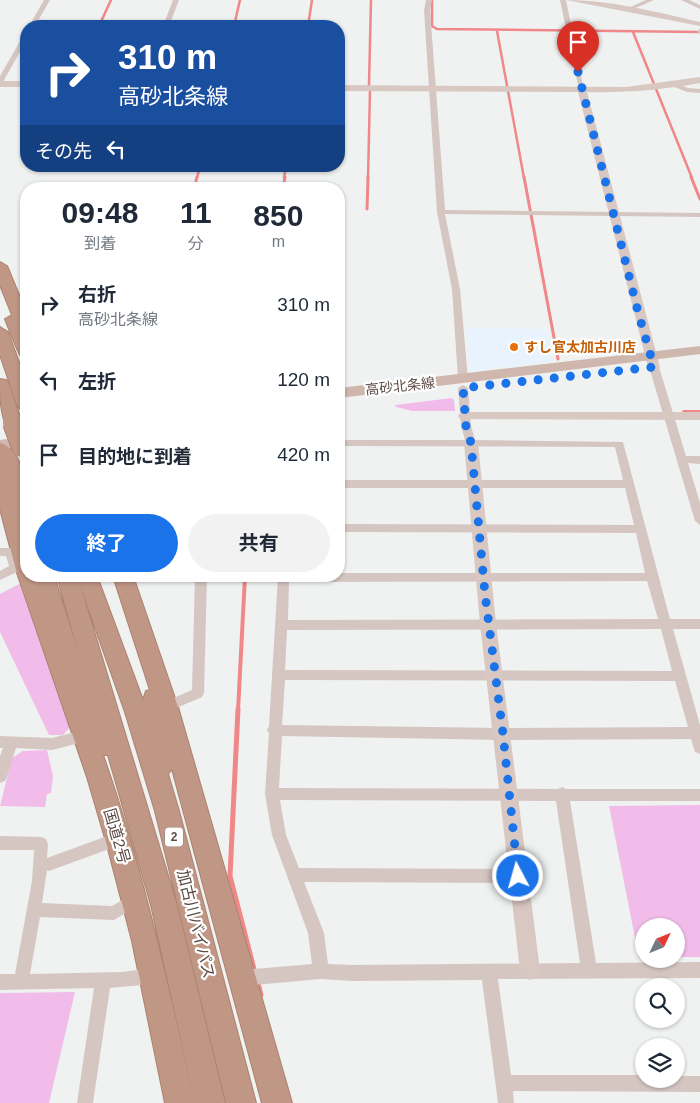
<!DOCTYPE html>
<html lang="ja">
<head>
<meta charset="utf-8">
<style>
  :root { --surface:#fff; --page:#f2f2f3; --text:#1f2937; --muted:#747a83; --accent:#1a73e8 }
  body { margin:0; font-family:Arial,"Noto Sans JP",sans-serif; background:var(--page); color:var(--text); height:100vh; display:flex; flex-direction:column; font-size:19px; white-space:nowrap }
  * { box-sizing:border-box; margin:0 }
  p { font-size:16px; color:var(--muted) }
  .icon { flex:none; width:28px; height:28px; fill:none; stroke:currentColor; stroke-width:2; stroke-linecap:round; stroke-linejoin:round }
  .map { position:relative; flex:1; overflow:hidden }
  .details { position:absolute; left:20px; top:182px; width:325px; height:400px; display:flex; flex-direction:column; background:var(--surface); border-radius:20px; box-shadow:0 1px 4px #0004 }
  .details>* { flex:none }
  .top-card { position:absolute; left:20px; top:20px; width:325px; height:152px; border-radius:20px; box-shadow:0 1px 4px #0004; background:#1a4fa0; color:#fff; overflow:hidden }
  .needle { width:32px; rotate:47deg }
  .buttons { position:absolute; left:635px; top:918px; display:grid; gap:10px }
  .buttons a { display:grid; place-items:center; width:50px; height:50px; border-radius:50%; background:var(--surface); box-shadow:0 1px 4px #0004; font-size:25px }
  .pin { position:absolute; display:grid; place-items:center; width:42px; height:42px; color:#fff; margin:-51px -21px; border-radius:50% 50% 50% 0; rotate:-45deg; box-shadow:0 0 5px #0007 }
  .pin .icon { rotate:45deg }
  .me { position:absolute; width:55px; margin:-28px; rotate:354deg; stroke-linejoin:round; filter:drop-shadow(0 0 4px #0008) }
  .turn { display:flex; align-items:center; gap:18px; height:105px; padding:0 15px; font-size:22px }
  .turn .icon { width:65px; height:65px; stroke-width:2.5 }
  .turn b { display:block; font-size:35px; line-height:42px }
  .then { display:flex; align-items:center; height:48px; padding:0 15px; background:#0003; gap:10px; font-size:19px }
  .eta { display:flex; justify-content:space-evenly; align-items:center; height:85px; text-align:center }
  .eta b { font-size:30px; font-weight:700; line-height:35px }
  .button { display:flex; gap:10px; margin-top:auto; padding:10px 15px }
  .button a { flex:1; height:58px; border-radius:30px; background:var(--accent); color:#fff; font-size:20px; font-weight:700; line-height:58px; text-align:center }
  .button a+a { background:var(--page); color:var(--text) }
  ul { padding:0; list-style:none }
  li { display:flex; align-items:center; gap:15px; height:75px; padding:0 15px }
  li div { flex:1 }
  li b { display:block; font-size:19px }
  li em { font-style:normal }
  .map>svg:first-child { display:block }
  .commercial { fill:#e8f3fd }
  .green { fill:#f1bce9 }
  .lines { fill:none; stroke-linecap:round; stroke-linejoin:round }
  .stream-far3 { stroke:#f08789; stroke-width:2.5 }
  .stream-far2 { stroke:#f08789; stroke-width:3 }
  .stream-far1 { stroke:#f08789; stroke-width:4 }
  .stream { stroke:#f08789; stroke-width:5 }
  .highway-casing { stroke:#ac8270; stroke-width:2 }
  .street { fill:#d5c6c2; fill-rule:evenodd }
  .secondary { fill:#d9c8c1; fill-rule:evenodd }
  .primary { fill:#cfb7ae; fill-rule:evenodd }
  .highway { fill:#c09685; fill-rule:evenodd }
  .highway-bridge-casing { stroke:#ac8270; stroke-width:22; stroke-linecap:butt }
  .highway-bridge { stroke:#c09685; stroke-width:20 }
  .route { stroke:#1a73e8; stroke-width:9; stroke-dasharray:0 16.2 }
  .food-dot { fill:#e8710a; stroke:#fff; stroke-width:2 }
  .labels { text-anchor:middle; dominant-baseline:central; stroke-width:4.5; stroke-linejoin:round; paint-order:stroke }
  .shield { fill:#fff; stroke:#8e827e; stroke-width:1 }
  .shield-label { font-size:12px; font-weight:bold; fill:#5e4c46 }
  .food-label { font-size:14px; font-weight:bold; fill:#c56008; stroke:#fff; text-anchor:start }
  .street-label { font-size:14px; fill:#5e4c46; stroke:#fff }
  .near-street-label { font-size:16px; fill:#5e4c46; stroke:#fff }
</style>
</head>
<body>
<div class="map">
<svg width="700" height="1103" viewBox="0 0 700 1103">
  <rect width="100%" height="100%" fill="#eff2f1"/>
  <path class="commercial" d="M466,328L547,329L551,362L470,371Z"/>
  <path class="green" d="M452,398L454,400L455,411H412L396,407L395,405Z
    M25,581L70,727L63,735H49L0,632V594Z
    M47,750L53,776L51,793L47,794L45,807L0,806L12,758L23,751Z
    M700,805V957H676V926H644V958H639L609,806Z
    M75,992L49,1103H0V993Z"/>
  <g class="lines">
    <path class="stream-far3" d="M432,0V26L437,29L700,32
      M99,26L111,0
      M234,26L240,0
      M308,26L312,0
      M497,31L524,178
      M633,32L692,178
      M369,85L371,0
      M197,178L200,166
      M284,178L286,166
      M368,178L370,91"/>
    <path class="stream-far2" d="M524,177L558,359
      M691,177L700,199
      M196,181L197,177
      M283,189L285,177
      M367,209L368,177"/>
    <path class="stream-far1" d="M684,412H700
      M238,711L245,576"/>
    <path class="stream" d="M238,709L230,876L255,973
      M257,980L261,995"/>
    <g class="highway-casing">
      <path id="highway" d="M0,262L7,266L26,312V356L20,355L18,351L5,319L12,315L0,285Z
        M0,327L8,332L26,382V411L20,409L17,405L0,355Z
        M0,379L6,380L9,384L22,423L19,427H7C0,413 0,395 0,379Z
        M0,443C28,451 26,500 26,524L23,523L26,534V576H54L78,651L57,576H97L143,700L146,691L150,690L113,576H133L178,707L292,1103H262L172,769L168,774L179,811L256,1103H226L155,811L125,712L80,585L177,905L225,1103H195L151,905L108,755H103C143,869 168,986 195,1103H165L132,941L107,845L87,777L16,570L0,509Z"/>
    </g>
    <path class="street" d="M44,0H50L35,26H29Z
      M173,0H179L169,26H163Z
      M426,0H432L430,10L445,210L700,213V217L445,214L460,289L468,379L463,382L458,379L452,289L437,212L424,10Z
      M560,0H566L584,91L579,90Z
      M646,0H654L631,10L626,9Z
      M681,0H689L700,5V9Z
      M700,28V34L697,32Z
      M26,34V41L3,82L0,84V76L23,36Z
      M674,83L688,88L700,89V93L687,92L672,86V84Z
      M654,364L659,367L686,456H700V464L688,463L700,503V525L695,521L649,367Z
      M463,385L468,388L471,426L475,440L623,442L670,619H700V629H673L700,725V754L695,752L691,739L503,740L282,736L279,788L558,789L562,787L566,789H700V801H570L596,963L700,962V978L498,979L511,1075H644V1079H676V1076H700V1092L513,1091L514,1103H498L482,980L352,981L321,979L242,986L237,983L234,978L237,973L242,970L312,964L308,933L272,835L265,794L269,733L267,730L269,726L278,576H339V573H645L636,533L339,532V524L634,525L625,488H339V480H623L615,447L339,446V440H465L461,426L458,388ZM647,581L658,619L288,620L289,582ZM661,629L672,671L285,670L287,630ZM285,680L675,681L688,727L503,728L282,725ZM280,800L556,801L580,963L352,965L328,964L324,933L304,882L518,883L523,881L525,876L523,871L518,869L299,868L286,835Z
      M0,548H19L25,552L23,555L18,556L21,568L19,571L0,580V571L9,566L6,556H0Z
      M195,576H207L204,693L202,697L167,712L162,711L161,707L162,703L192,690Z
      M83,730L88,732L90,736L88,740L83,742L52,750L16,748L7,777L5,781L0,783V756L3,748H0V736L52,738Z
      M118,832L123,834L125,839L123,844L49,871L47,870L42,903L112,906L134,893L139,895L141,900L139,905L114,920L40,917L30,974L122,972L152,968L157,971L160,976L157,981L152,984L110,988L93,1103H77L94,988L0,990V974H15L32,881L34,850H0V836L41,837L46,839L48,844L47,858Z"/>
    <path class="secondary" d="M566,0C611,0 656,12 700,22V26Z
      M700,77V83C662,90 625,93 587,92L660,367L654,371L648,367L578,92L339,91V85L626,87Z
      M0,81H26V87H0Z
      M465,412H700V420L460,419L458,416L460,413Z
      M471,438L478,443L496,624L540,970L537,977L530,980L523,977L520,970L480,624L464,443Z"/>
    <path class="primary" d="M700,346V354L339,398V388Z
      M26,436V446L0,450V440Z"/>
    <use href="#highway" class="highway"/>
    <g class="highway-bridge-casing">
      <path id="highway-bridge" d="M13,423L22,447"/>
    </g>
    <use href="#highway-bridge" class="highway-bridge"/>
  </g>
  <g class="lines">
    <path class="route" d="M518,876L503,734L485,594L471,443L466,426L463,388L654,367L638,312L578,72"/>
  </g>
  <circle class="food-dot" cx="514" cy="347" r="5"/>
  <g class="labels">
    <rect class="shield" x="165" y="827.5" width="18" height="19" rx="4"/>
    <g class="shield-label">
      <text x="174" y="837">2</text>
    </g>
    <g class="food-label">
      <text x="524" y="347">すし官太加古川店</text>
    </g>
    <g class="street-label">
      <text transform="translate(400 386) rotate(-6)">高砂北条線</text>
    </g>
    <g class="near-street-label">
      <text transform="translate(117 836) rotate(74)">国道2号</text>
      <text transform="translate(196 924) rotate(76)">加古川バイパス</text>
    </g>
  </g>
</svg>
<div class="buttons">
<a><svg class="needle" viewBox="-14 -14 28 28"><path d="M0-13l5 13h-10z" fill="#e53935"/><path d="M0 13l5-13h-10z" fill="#747a83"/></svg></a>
<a><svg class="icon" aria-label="search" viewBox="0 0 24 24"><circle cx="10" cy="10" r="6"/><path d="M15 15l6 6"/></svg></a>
<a><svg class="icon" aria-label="layers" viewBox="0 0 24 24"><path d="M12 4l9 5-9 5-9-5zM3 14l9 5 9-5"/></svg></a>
</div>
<div class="pin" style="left:578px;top:72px;background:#d93025"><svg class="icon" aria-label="arrive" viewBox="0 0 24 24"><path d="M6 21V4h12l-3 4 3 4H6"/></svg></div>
<svg class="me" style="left:518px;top:876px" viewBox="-20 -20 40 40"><circle r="17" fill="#1a73e8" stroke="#fff" stroke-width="3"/><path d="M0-11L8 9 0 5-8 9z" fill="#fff"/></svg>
<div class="top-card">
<div class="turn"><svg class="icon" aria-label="right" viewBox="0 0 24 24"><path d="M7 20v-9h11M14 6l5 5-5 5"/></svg><div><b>310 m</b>高砂北条線</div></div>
<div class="then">その先<svg class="icon" aria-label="left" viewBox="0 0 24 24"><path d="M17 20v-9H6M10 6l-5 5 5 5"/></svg></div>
</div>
<section class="details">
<div class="eta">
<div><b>09:48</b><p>到着</p></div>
<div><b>11</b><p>分</p></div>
<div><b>850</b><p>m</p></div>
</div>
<ul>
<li><svg class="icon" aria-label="right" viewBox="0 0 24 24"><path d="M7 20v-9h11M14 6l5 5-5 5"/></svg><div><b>右折</b><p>高砂北条線</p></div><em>310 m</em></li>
<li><svg class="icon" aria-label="left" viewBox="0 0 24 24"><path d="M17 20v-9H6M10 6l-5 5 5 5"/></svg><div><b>左折</b></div><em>120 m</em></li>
<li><svg class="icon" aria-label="arrive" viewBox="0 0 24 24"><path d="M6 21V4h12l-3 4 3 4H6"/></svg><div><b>目的地に到着</b></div><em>420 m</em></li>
</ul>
<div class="button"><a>終了</a><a>共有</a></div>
</section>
</div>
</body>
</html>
